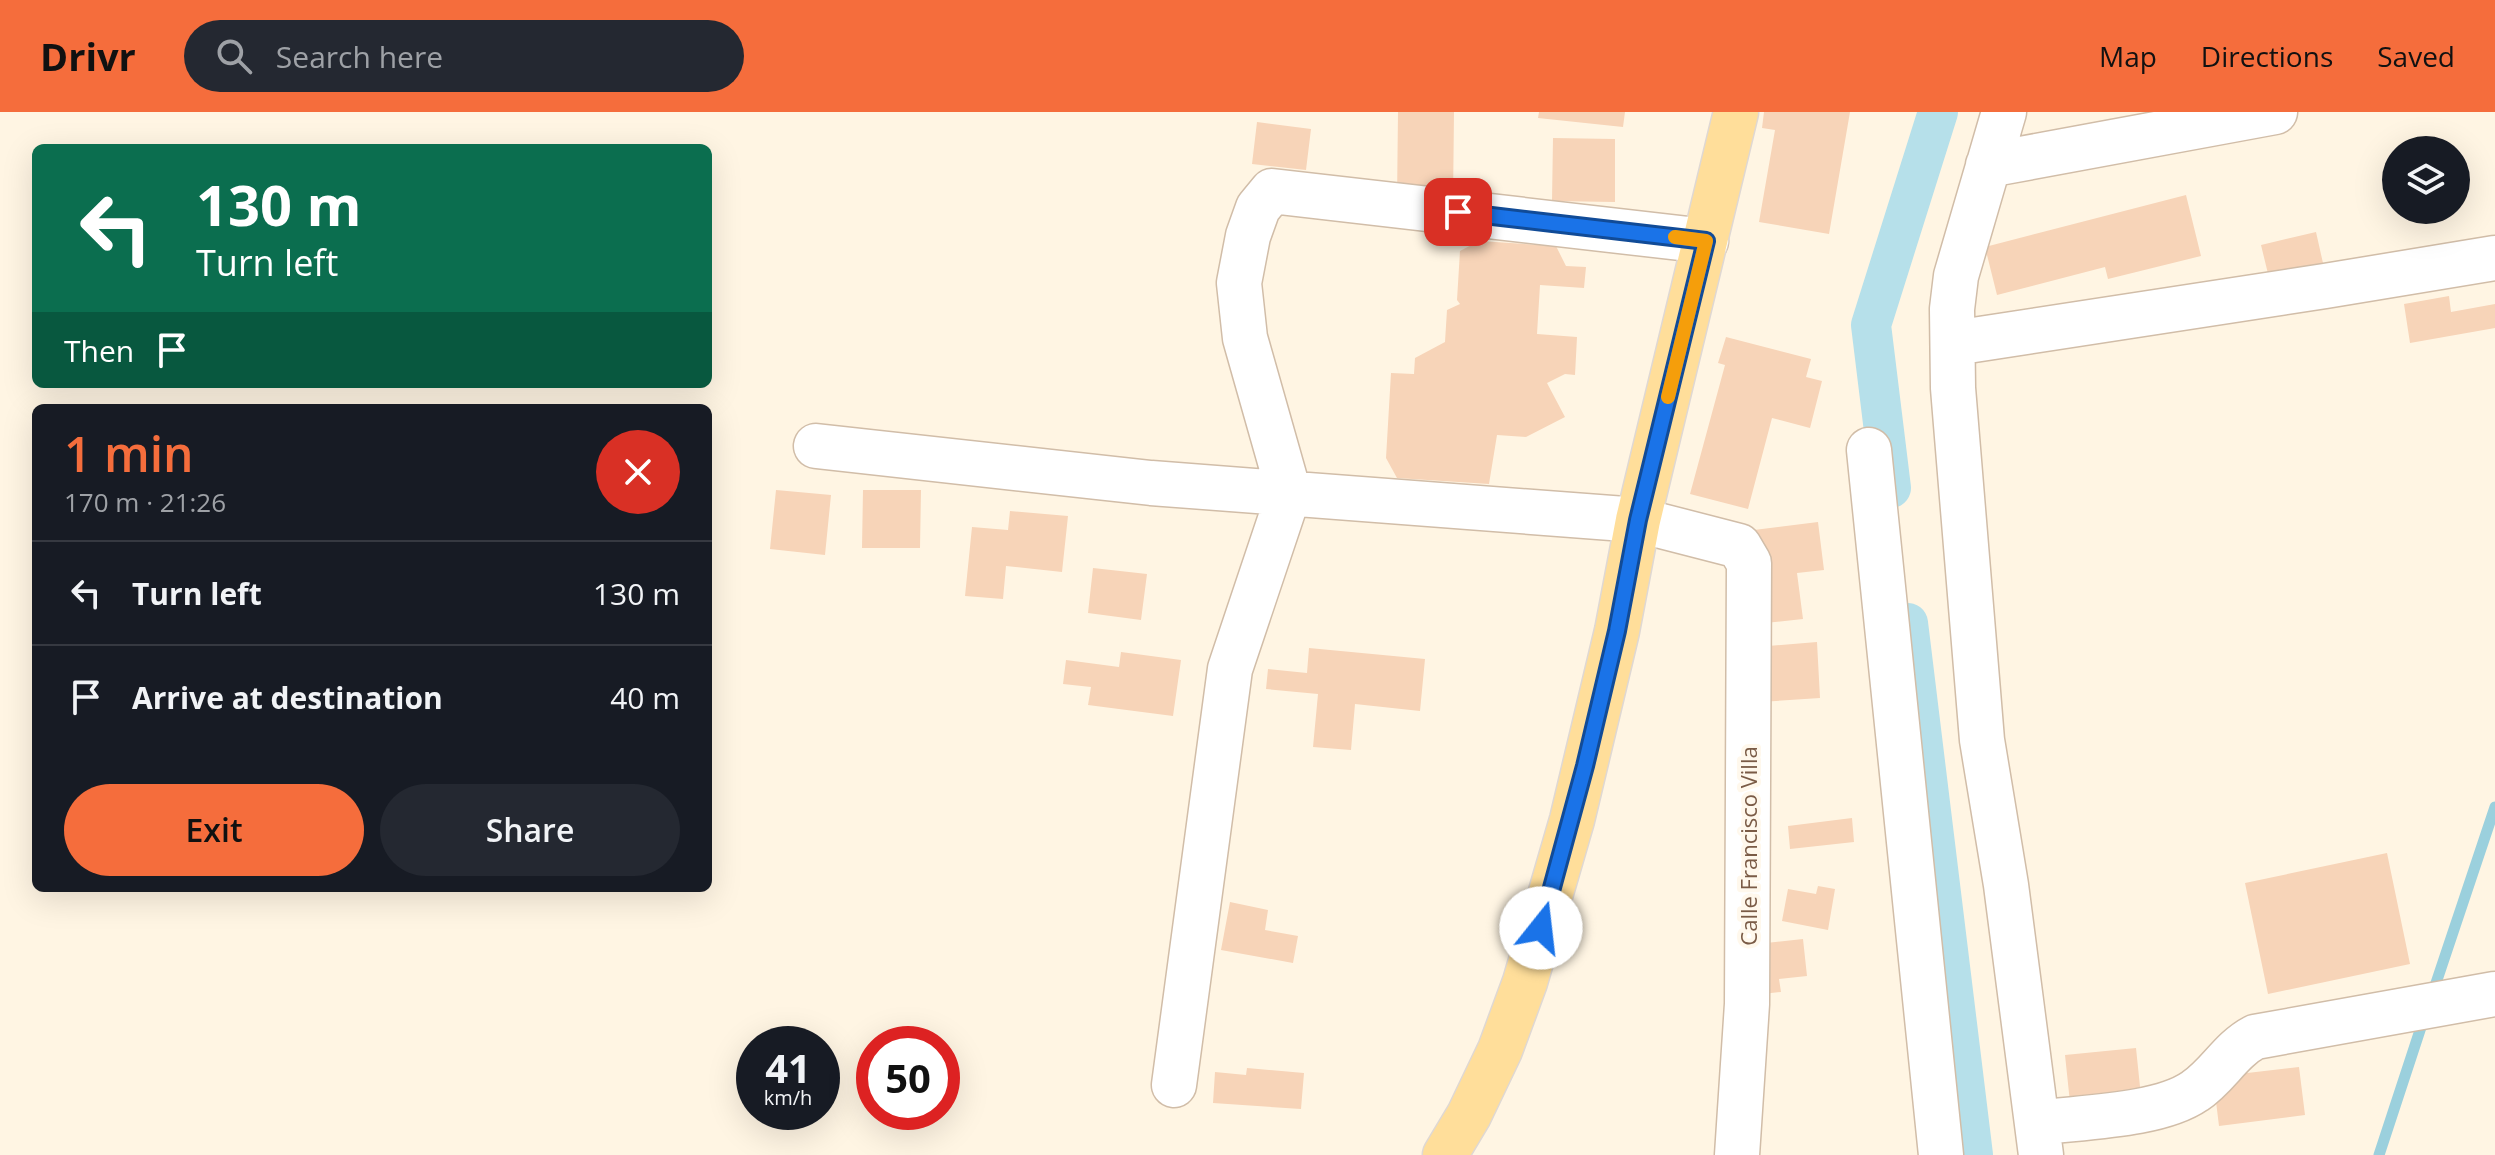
<!DOCTYPE html>
<html lang="en">
<head>
<meta charset="utf-8">
<style>
  :root { --surface:#171b24; --page:#242831; --text:#f1f3f6; --muted:#9ea1a6; --line:#363941; --accent:#f56d3c }
  body { margin:0; font-family:"Open Sans",sans-serif; background:var(--page); color:var(--text); height:100vh; display:flex; flex-direction:column; font-size:30px; white-space:nowrap }
  * { box-sizing:border-box; margin:0 }
  p { font-size:26px; color:var(--muted) }
  .icon { flex:none; width:44px; height:44px; fill:none; stroke:currentColor; stroke-width:2; stroke-linecap:round; stroke-linejoin:round }
  .map { position:relative; flex:1; overflow:hidden }
  .drawer { position:absolute; left:32px; top:292px; width:680px; height:488px; display:flex; flex-direction:column; background:var(--surface); border-radius:12px; box-shadow:0 8px 32px #0002 }
  .drawer>* { flex:none }
  .guide { position:absolute; left:32px; top:32px; width:680px; height:244px; border-radius:12px; box-shadow:0 8px 32px #0002; background:#0b6e4f; color:#fff; overflow:hidden }
  .fabs { position:absolute; left:2382px; top:24px; display:grid; gap:16px }
  .fabs a { display:grid; place-items:center; width:88px; height:88px; border-radius:50%; background:var(--surface); box-shadow:0 8px 32px #0002; font-size:40px }
  .speed { position:absolute; left:736px; top:914px; display:flex; gap:16px; font-size:40px; font-weight:700; text-align:center }
  .speed>* { display:grid; place-content:center; width:104px; height:104px; border-radius:50%; background:var(--surface); box-shadow:0 8px 32px #0002; line-height:1 }
  .speed small { font-size:20px; font-weight:400 }
  .speed .limit { border:12px solid #d22; background:#fff; color:#111 }
  .pin { position:absolute; display:grid; place-items:center; width:68px; height:68px; color:#fff; margin:-34px; border-radius:16px; box-shadow:0 4px 12px #0006 }
  .me { position:absolute; width:88px; margin:-44px; rotate:16deg; stroke-linejoin:round; filter:drop-shadow(0 0 6px #0008) }
  .turn { display:flex; align-items:center; gap:28px; height:168px; padding:0 32px; font-size:36px }
  .turn .icon { width:104px; height:104px; stroke-width:2.5 }
  .turn b { display:block; font-size:56px; line-height:68px }
  .then { display:flex; align-items:center; height:76px; padding:0 32px; background:#0003; gap:16px; font-size:30px }
  .round { display:grid; place-items:center; flex:none; width:84px; height:84px; border-radius:42px; background:var(--page) }
  .summary { display:flex; align-items:center; justify-content:space-between; height:136px; padding:0 32px }
  h1 { font-size:48px; font-weight:600; line-height:60px; color:var(--accent) }
  .action { display:flex; gap:16px; margin-top:auto; padding:16px 32px }
  .action a { flex:1; height:92px; border-radius:48px; background:var(--accent); color:#111; font-size:32px; font-weight:600; line-height:92px; text-align:center }
  .action a+a { background:var(--page); color:var(--text) }
  ul { padding:0; list-style:none }
  li { display:flex; align-items:center; gap:24px; height:104px; padding:0 32px; border-top:2px solid var(--line) }
  li div { flex:1 }
  li b { display:block; font-size:30px }
  li em { font-style:normal }
  header { display:flex; align-items:center; gap:48px; box-sizing:border-box; height:112px; padding:0 40px; background:var(--accent); color:#111 }
  header strong { font-size:38px }
  nav { display:flex; gap:44px; margin-inline-start:auto; font-size:28px }
  .search { width:560px; height:72px; background:var(--page); display:flex; align-items:center; gap:20px; box-sizing:border-box; padding:0 28px; border-radius:44px; color:var(--muted); font-size:30px }
  .map>svg:first-child { display:block }
  .lines { fill:none; stroke-linecap:round; stroke-linejoin:round }
  .stream { stroke:#9bd0dd; stroke-width:11 }
  .canal { stroke:#b6e0ea; stroke-width:40 }
  .building { fill:#f7d4b8 }
  .minor-casing { stroke:#d1bda8; stroke-width:47 }
  .major-casing { stroke:#dfd8d3; stroke-width:47 }
  .minor { stroke:#fff; stroke-width:44 }
  .major { stroke:#ffde9a; stroke-width:44 }
  .route-casing { stroke:#114b97; stroke-width:20 }
  .route { stroke:#1a73e8; stroke-width:14 }
  .slow { stroke:#f59e0b; stroke-width:14 }
  .labels { text-anchor:middle; dominant-baseline:central; stroke-width:8; stroke-linejoin:round; paint-order:stroke }
  .street-label { font-size:22px; fill:#7a5b46; stroke:#fff8ec }
</style>
</head>
<body>
<header>
<strong>Drivr</strong>
<div class="search"><svg class="icon" aria-label="search" viewBox="0 0 24 24"><circle cx="10" cy="10" r="6"/><path d="M15 15l6 6"/></svg>Search here</div>
<nav><a>Map</a><a>Directions</a><a>Saved</a></nav>
</header>
<div class="map">
<svg width="2495" height="1043" viewBox="0 0 2495 1043">
  <rect width="100%" height="100%" fill="#fff5e3"/>
  <g class="lines">
    <path class="stream" d="M2432,883L2495,695
      M2379,1043L2425,903"/>
    <path class="canal" d="M1891,376L1871,213L1938,0
      M1908,511L1973,1043"/>
  </g>
  <path class="building" d="M1398,0H1454L1453,89H1397Z
    M1539,0H1625L1623,15L1538,6Z
    M1764,0H1850L1829,122L1759,110L1775,18L1762,16Z
    M1257,10L1311,17L1306,58L1252,52Z
    M1553,26L1615,27V90L1552,89Z
    M2186,83L2201,144L2108,167L2105,155L1997,183L1985,135Z
    M2316,120L2325,160L2271,174L2261,133Z
    M1479,129L1556,134L1566,154L1586,155L1584,176L1540,173L1537,222L1577,225L1575,263L1565,262L1547,271L1565,305L1526,325L1497,323L1489,372L1397,366L1386,346L1391,261L1414,262L1415,246L1445,230L1447,198L1460,192L1457,188L1460,139Z
    M2449,184L2451,200L2495,192V216L2410,231L2404,192Z
    M1726,225L1811,247L1806,265L1822,269L1810,316L1772,306L1748,397L1690,382L1725,253L1718,251Z
    M776,378L831,383L825,443L770,437Z
    M863,378H921L920,436H862Z
    M1010,399L1068,404L1062,460L1006,454L1003,487L965,484L972,415L1008,418Z
    M1818,410L1824,458L1797,461L1803,507L1765,511L1754,418Z
    M1093,456L1147,462L1141,508L1088,501Z
    M1817,530L1820,586L1760,590L1756,535Z
    M1309,536L1425,547L1420,599L1355,592L1351,638L1313,635L1318,582L1266,577L1268,557L1307,561Z
    M1121,540L1181,548L1173,604L1088,593L1091,575L1063,572L1066,548L1119,555Z
    M1852,706L1854,730L1790,737L1788,714Z
    M2387,741L2410,852L2268,882L2245,771Z
    M1818,774L1835,777L1828,818L1782,809L1788,777L1816,782Z
    M1230,790L1268,798L1265,818L1298,824L1293,851L1221,838Z
    M1803,827L1807,864L1779,867L1781,880L1753,883L1747,833Z
    M2136,936L2142,994L2071,1000L2065,943Z
    M2299,955L2305,1003L2219,1014L2213,965Z
    M1247,956L1304,961L1301,997L1213,991L1215,960L1246,963Z"/>
  <g class="lines">
    <g class="minor-casing">
      <path id="minor" d="M2004,0L1956,164L1952,197L1953,276L1982,628L2006,773L2041,1043
        M1988,53L2275,0
        M1954,231L2325,174L2495,146
        M816,334L1151,371L1638,408L1739,434L1749,451L1747,892L1737,1043
        M1869,338L1941,1043
        M1174,973L1230,557L1289,381L1245,226L1239,171L1248,124L1258,96L1272,79L1706,129
        M2037,1011C2082,1005 2159,1004 2195,979C2218,964 2230,938 2255,925L2495,882"/>
    </g>
    <g class="major-casing">
      <path id="major" d="M1445,1043L1469,1003L1500,938L1525,870L1572,708L1617,519L1638,408L1736,0"/>
    </g>
    <use href="#minor" class="minor"/>
    <use href="#major" class="major"/>
  </g>
  <g class="lines">
    <g class="route-casing">
      <path id="route" d="M1458,100L1706,129L1638,408L1617,519L1585,654L1541,816"/>
    </g>
    <use href="#route" class="route"/>
    <path class="slow" d="M1668,285L1706,129L1675,125"/>
  </g>
  <g class="labels">
    <g class="street-label">
      <text transform="translate(1748 734) rotate(-90)">Calle Francisco Villa</text>
    </g>
  </g>
</svg>
<div class="fabs">
<a><svg class="icon" aria-label="layers" viewBox="0 0 24 24"><path d="M12 4l9 5-9 5-9-5zM3 14l9 5 9-5"/></svg></a>
</div>
<div class="speed"><div>41<small>km/h</small></div><div class="limit">50</div></div>
<div class="pin" style="left:1458px;top:100px;background:#d93025"><svg class="icon" aria-label="arrive" viewBox="0 0 24 24"><path d="M6 21V4h12l-3 4 3 4H6"/></svg></div>
<svg class="me" style="left:1541px;top:816px" viewBox="-20 -20 40 40"><circle r="19" fill="#fff"/><path d="M0-13L10 11 0 6-10 11z" fill="#1a73e8"/></svg>
<div class="guide">
<div class="turn"><svg class="icon" aria-label="left" viewBox="0 0 24 24"><path d="M17 20v-9H6M10 6l-5 5 5 5"/></svg><div><b>130 m</b>Turn left</div></div>
<div class="then">Then<svg class="icon" aria-label="arrive" viewBox="0 0 24 24"><path d="M6 21V4h12l-3 4 3 4H6"/></svg></div>
</div>
<section class="drawer">
<div class="summary"><div><h1>1 min</h1><p>170 m · 21:26</p></div><a class="round" style="background:#d93025;color:#fff"><svg class="icon" aria-label="close" viewBox="0 0 24 24"><path d="M6 6l12 12M18 6L6 18"/></svg></a></div>
<ul>
<li><svg class="icon" aria-label="left" viewBox="0 0 24 24"><path d="M17 20v-9H6M10 6l-5 5 5 5"/></svg><div><b>Turn left</b></div><em>130 m</em></li>
<li><svg class="icon" aria-label="arrive" viewBox="0 0 24 24"><path d="M6 21V4h12l-3 4 3 4H6"/></svg><div><b>Arrive at destination</b></div><em>40 m</em></li>
</ul>
<div class="action"><a>Exit</a><a>Share</a></div>
</section>
</div>
</body>
</html>
